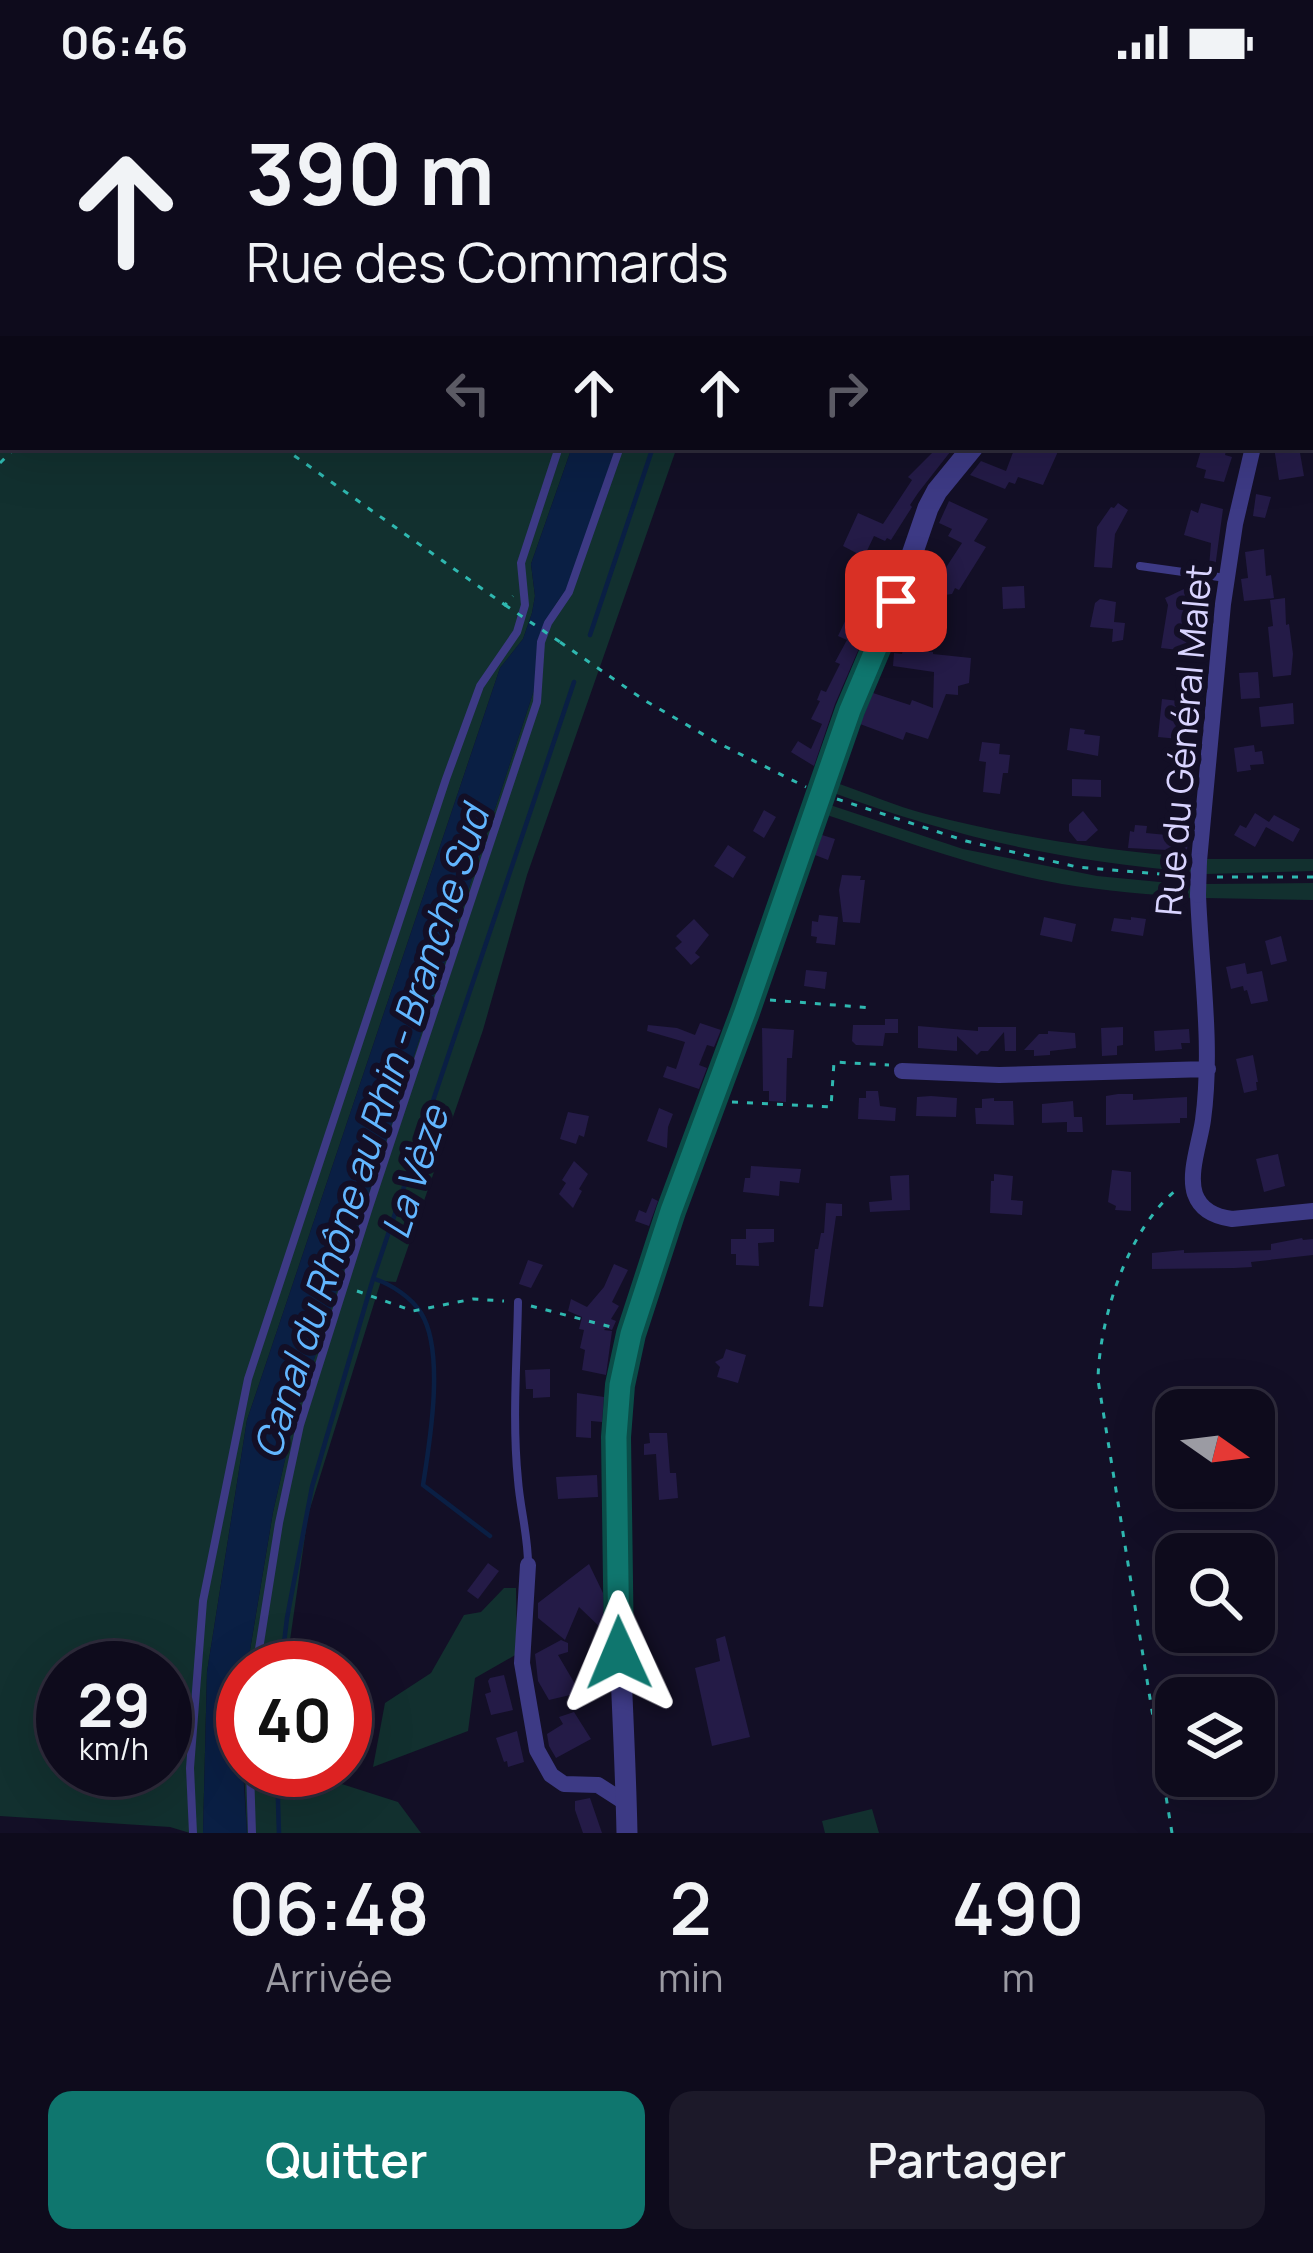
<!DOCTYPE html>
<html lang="fr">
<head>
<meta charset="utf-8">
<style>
  :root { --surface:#0e0b1c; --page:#1c1929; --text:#f1f3f6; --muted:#9b9ba3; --line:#2e2b3b; --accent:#0f766e }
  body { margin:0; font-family:Manrope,sans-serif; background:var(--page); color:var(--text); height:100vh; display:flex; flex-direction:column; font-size:45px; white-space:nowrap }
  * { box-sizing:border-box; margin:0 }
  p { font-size:39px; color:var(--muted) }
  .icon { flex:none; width:66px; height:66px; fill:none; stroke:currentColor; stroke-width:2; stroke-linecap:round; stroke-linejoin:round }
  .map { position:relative; height:1749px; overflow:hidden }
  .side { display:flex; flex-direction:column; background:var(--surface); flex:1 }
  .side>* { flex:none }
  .top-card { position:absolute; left:0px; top:0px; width:1314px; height:366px; box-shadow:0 12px 48px #0002,0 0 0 3px var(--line); background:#0e0b1c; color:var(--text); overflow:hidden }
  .needle { width:78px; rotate:104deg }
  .buttons { position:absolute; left:1155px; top:1305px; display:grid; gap:24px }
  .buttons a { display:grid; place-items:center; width:120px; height:120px; border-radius:24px; background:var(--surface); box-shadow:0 12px 48px #0002,0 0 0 3px var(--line); font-size:60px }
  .speed { position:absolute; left:36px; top:1557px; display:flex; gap:24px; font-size:60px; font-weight:700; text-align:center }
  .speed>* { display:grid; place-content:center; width:156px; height:156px; border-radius:50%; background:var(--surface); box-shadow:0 12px 48px #0002,0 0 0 3px var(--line); line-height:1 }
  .speed small { font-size:30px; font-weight:400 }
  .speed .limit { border:18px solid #d22; background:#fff; color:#111 }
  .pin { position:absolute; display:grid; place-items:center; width:102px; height:102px; color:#fff; margin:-51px; border-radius:24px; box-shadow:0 6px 18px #0006 }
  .me { position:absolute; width:132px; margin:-66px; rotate:359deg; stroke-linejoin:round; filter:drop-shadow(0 0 9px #0008) }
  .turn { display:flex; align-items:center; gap:42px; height:252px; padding:0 48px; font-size:54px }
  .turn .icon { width:156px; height:156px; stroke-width:2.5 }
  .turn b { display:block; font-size:84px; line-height:102px }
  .lanes { display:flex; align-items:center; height:114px; padding:0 48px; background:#0003; justify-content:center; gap:60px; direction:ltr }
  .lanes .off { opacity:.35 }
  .eta { display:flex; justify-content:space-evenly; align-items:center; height:204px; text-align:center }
  .eta b { font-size:72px; font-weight:600; line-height:84px }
  .button { display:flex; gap:24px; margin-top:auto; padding:24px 48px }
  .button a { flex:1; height:138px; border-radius:24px; background:var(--accent); color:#fff; font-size:48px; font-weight:600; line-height:138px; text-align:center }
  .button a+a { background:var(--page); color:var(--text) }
  .status { display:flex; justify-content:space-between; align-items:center; height:84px; padding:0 60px; background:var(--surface); direction:ltr }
  .status svg { height:33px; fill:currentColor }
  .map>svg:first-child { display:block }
  .green { fill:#12302f; fill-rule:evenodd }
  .water { fill:#0a1f44 }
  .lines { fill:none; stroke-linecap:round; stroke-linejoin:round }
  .stream { stroke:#0a1f44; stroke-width:4.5 }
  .building { fill:#241b47 }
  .path { stroke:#2fb8b0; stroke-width:3; stroke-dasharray:6 9; stroke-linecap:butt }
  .service { stroke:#3d3a85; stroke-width:8 }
  .minor { stroke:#3d3a85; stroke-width:16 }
  .tertiary { stroke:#3d3a85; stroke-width:21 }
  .path-bridge { stroke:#2fb8b0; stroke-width:3; stroke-dasharray:6 9; stroke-linecap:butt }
  .minor-bridge { stroke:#3d3a85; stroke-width:16 }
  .tertiary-bridge { stroke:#3d3a85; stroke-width:21 }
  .route-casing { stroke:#0a4d48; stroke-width:30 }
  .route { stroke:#0f766e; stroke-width:21 }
  .labels { text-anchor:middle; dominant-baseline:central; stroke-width:12; stroke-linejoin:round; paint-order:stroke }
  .street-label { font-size:36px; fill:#d9d4ff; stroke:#130f26 }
  .water-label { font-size:39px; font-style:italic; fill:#62b6ff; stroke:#130f26 }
</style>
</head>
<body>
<div class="status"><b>06:46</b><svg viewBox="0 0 49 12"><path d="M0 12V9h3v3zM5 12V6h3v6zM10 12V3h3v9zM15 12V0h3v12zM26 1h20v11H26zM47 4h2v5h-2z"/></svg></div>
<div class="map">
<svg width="1313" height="1749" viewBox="0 0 1313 1749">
  <rect width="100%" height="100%" fill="#130f26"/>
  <path class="green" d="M0,0H697L696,3H3V363H572L531,480L535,512L532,529L523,555L500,584L247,1336L207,1588L203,1749H190L170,1743L0,1732ZM63,1584H165V1686H63Z
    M616,363H677L527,791L483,946L396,1198L381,1197L308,1431L286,1584H247L273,1428L294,1336L535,603C539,563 540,535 569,503Z
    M837,699C866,709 895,722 926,730C1014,753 1104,766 1195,774V788C1061,777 957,754 831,708Z
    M824,719L963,765L1097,792L1191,801V814C1148,810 1105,807 1062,800C979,785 901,756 821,729Z
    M1207,775H1313V787L1206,790Z
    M1313,799V816L1205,814L1204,800Z
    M504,1504H516L517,1570L475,1594L468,1647L373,1683L385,1619L431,1589L464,1531L481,1528Z
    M244,1686H298L398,1718L421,1749H247Z
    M872,1725L879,1749H825L822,1737Z"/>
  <path class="water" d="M572,363H616L569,503C540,535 539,563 535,603L294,1337L273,1428L247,1584H243V1686L247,1749H203L207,1588L247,1336L500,584L523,555L532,529L535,512L531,480Z"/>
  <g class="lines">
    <path class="stream" d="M490,3L493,0
      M774,3L775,0
      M590,551L653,363
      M375,1195C392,1201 411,1213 421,1229C445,1267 430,1357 423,1401L490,1452
      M281,1584L287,1534L312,1403L373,1195L574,598
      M277,1686L279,1749"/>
  </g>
  <path class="building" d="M938,363H954L918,409L910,421L912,423L891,456L887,454L885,457L874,452L864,473L843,462L858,429L883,440L912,396L908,393Z
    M1015,363H1060L1043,401L1018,393L1015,400L1009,398L1005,405L970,391L981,377L1006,387Z
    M1202,363H1227L1225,371L1232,373L1224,398L1204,394L1206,386L1196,383Z
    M1274,363H1299L1304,392L1279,396Z
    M1256,410L1271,413L1265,434L1253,432Z
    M949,417L988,435L974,457L986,463L959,506L955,504L952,510L924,514L914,510L926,476L945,485L962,459L948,452L952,445L939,439Z
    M1118,419L1128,426L1115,450L1112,484L1094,483L1097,443L1111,423L1114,424Z
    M1201,419L1223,425L1215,484L1209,483L1211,459L1184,451L1191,426L1198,429Z
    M1264,465L1266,492L1271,491L1274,514L1244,517L1241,495L1248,494L1245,468Z
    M1024,502L1025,524L1003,525L1002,503Z
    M1184,505L1191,519L1187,567L1161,564L1168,521L1165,514Z
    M871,510L880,515L857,561L860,562L835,620L814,682L791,668L798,657L811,665L822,640L811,635L820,617L817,616L821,606L826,608L840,580L835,578L847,556L838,552L848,531L858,536Z
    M1285,514L1286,541L1289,540L1293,570L1291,591L1273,593L1268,543L1273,542L1270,516Z
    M1100,515L1116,518L1114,538L1125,539L1123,556L1112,558L1113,545L1090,543L1095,519Z
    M904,561L917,562L916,567L933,568V570L971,574L969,599L958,602V611L946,610L928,655L906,648L903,656L860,640L873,609L910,621L912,616L933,624L934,588L893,582L894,569L902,570Z
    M1258,588L1260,614L1241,615L1239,589Z
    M1162,615L1187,618L1184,640L1194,641L1192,660L1178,659L1179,655L1158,653Z
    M1293,619L1294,640L1261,643L1259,623Z
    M1070,644L1085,646L1084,650L1100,652L1098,672L1067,666Z
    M982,658L1000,660L999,670L1010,671L1008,689H1003L1000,710L983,708L986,678L979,677Z
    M1254,661L1255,668L1262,667L1264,680L1250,681L1251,686L1237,688L1234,664Z
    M1072,695L1101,696V713L1072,712Z
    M764,726L776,733L764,754L753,747Z
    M1083,727L1098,746L1086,757H1077L1069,747V740Z
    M1255,729L1269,738L1274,731L1300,745L1293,758L1266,743L1255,763L1234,751L1240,741L1246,744Z
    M1135,741L1147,742L1146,749L1188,753L1187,767L1128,764L1130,747L1134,748Z
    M822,751L835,755L828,776L815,771Z
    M728,761L746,773L733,794L714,782Z
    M842,791L861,792L860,796H865L860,839L843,838L839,806Z
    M819,831L838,833L835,861L816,859L817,853L811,852L812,837L818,838Z
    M1044,833L1076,840L1072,858L1040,851Z
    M1131,833L1146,835L1143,852L1111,847L1114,834L1131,836Z
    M694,835L709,851L695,869L700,873L691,881L675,864L682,858L676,852Z
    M1281,852L1287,877L1271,881L1265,857Z
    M1245,879L1247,890L1262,887L1268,917L1251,920L1247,906L1244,907L1243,902L1231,905L1226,883Z
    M806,886L827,888L825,905L804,902Z
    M885,935H898V949H885L883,962L856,961L852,957L853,941H885Z
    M700,939L721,946L714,963L707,961L699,981L707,984L699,1005L663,993L667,982L676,985L685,958L647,947L648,941L677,944L695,951Z
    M918,942L978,947V943H1016V967H1005L1004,948L988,967H981L977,971L957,952V967L918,964Z
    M1123,943V961L1117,962V971L1102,972L1101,944Z
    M762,944L794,946L792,974H787L786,1018L769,1017V1007H763Z
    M1189,945L1190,959H1181L1182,965L1155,967L1154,947Z
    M1048,947L1075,949L1076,964L1050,967V971L1034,972V966H1024L1039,950H1048Z
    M1253,971L1258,998H1256L1257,1006L1244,1009L1236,975Z
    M866,1007H878L880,1022L896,1024L895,1037L858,1035L859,1014H866Z
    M1118,1010H1133V1016L1187,1013V1034H1180V1039L1106,1041V1012Z
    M931,1012L957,1014L956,1033L916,1032L917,1013Z
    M994,1014V1017H1013L1014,1041L976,1040L975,1024H982V1015Z
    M1073,1017L1074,1033H1082L1083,1048H1067V1038L1042,1039V1020Z
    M659,1024L673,1030L668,1043L667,1064L647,1057Z
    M568,1028L589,1032L584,1053L579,1051L576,1060L560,1055Z
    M1278,1070L1285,1102L1264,1108L1256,1075Z
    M574,1077L588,1090L579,1105L582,1107L573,1124L559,1110L566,1099L562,1096Z
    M751,1082L801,1085L799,1099L780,1097L779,1112L743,1108L745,1094H750Z
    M1112,1086L1131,1088V1127L1115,1126L1116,1122L1108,1118Z
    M994,1090L1013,1092L1011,1116L1023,1117L1022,1131L990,1129L991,1097H994Z
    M909,1091L910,1126L870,1128L869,1118L892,1116L890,1092Z
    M652,1114L658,1117L649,1142L635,1137L639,1126L646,1129Z
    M826,1119L842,1120V1132H836L823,1223L809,1222L815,1165H818L821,1149H824Z
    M746,1145H774V1158L758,1159L759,1182L736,1181V1170H731V1155H746Z
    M1302,1154L1303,1156L1313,1155V1171L1251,1178L1252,1183L1234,1184L1152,1185V1169L1184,1166V1169L1271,1166V1160Z
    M528,1176L543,1181L531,1204L519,1200Z
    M614,1180L628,1186L612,1218L619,1222L611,1235L616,1237L612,1246L606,1244L604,1246L612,1247L606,1291L582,1286L585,1266L580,1264L584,1246L579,1245L582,1233L568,1227L571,1215L587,1223L604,1203Z
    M726,1265L746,1271L738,1299L717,1293L720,1283L715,1278L723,1274Z
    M550,1285V1313L533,1314V1305H526L525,1286Z
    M577,1309L604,1313L602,1338L591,1337V1354L576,1353Z
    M649,1349H667L670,1389H676L678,1414L659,1416L656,1370L644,1371V1360L650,1359Z
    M597,1391L598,1413L558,1415L556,1393Z
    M488,1479L499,1487L478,1515L467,1507Z
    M589,1480L603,1509L604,1547L579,1523L565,1556L538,1534V1519Z
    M725,1552L750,1653L712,1662L695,1584L720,1577L716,1555Z
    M561,1556L568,1559V1568L558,1571L585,1617L574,1624L570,1611L549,1616L538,1597L535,1570Z
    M504,1591L513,1626L491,1631L485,1610L491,1608L488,1597L490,1594Z
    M574,1628L591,1655L556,1674L549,1662L547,1650L563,1640L559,1633Z
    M517,1647L524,1678L508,1683L507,1677L504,1678L496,1654Z
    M590,1714L602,1749H583L575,1726V1717Z"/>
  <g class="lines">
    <path class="path" d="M504,3L506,0
      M0,56L3,60
      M0,109L3,114
      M282,363L505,521L513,512
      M0,379L16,363
      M560,558L644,616L718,659L806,703
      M837,715L966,757L1077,783L1184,792
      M1217,793H1313
      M770,916L873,924
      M732,1018L831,1023L834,978L889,981
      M357,1207L413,1227L473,1215L504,1217
      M531,1222L615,1244
      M1172,1749L1098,1296C1099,1236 1127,1147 1175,1107"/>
    <path class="service" d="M676,3L677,0
      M743,3L744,0
      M1140,482L1226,494
      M518,1218C517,1277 512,1337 518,1396C520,1424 528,1451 528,1480
      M256,1584L279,1439L300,1341L369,1123L537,618L541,558L548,539L569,508L620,363
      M250,1686L252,1749
      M193,1749L190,1684L203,1517L248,1295L446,695L480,602L517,548L525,521L521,479L559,363"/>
    <path class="minor" d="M1311,190L1313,182
      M1199,777L1223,520L1235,440L1253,363
      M1198,811C1201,885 1213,963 1203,1036C1200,1058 1188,1089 1195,1110C1201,1127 1217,1133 1232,1135L1313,1127
      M902,987L999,991L1208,985
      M528,1481L522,1579L537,1666L551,1691L564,1700L598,1701L626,1719"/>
    <path class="tertiary" d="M1146,3V0
      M826,695L849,626L896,517L928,424L937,407L973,363
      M627,1749C625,1652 618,1555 617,1458C616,1406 614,1354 620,1303C629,1225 666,1142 692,1068C734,954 775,840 815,725"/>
    <path class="path-bridge" d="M505,521L560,558"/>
    <path class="minor-bridge" d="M1198,811L1199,777"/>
    <path class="tertiary-bridge" d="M815,725L826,695"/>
  </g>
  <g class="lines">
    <g class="route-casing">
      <path id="route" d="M619,1569L616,1353L620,1301L631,1250L671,1127L745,928L850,626L896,517"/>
    </g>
    <use href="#route" class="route"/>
  </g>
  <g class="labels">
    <g class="street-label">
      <text transform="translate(1183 656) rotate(-85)">Rue du Général Malet</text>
    </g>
    <g class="water-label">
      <text transform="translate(370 1048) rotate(-72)">Canal du Rhône au Rhin - Branche Sud</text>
      <text transform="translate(414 1088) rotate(-72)">La Vèze</text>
    </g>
  </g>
</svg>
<div class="buttons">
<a><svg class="needle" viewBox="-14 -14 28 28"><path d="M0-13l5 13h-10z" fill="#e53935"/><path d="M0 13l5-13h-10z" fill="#9b9ba3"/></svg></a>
<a><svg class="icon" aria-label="search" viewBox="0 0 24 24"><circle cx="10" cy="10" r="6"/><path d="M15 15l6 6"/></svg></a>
<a><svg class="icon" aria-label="layers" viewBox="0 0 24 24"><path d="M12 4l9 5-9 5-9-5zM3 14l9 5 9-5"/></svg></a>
</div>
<div class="speed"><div>29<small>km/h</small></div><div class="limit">40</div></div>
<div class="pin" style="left:896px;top:517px;background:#d93025"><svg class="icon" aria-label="arrive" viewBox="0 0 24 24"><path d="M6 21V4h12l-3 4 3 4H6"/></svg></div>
<svg class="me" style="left:619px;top:1569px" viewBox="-20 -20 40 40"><path d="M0-17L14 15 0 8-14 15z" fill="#0f766e" stroke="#fff" stroke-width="4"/></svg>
<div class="top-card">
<div class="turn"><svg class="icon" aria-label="ahead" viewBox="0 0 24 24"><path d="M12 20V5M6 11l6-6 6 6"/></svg><div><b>390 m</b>Rue des Commards</div></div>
<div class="lanes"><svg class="icon off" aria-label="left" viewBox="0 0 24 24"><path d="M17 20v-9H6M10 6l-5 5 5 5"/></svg><svg class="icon" aria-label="ahead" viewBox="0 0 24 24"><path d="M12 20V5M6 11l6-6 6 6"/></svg><svg class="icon" aria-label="ahead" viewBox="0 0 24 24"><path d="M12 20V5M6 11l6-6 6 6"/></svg><svg class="icon off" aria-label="right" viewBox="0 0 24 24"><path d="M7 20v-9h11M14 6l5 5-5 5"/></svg></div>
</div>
</div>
<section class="side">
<div class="eta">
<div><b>06:48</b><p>Arrivée</p></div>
<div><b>2</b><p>min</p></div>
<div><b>490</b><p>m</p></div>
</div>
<div class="button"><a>Quitter</a><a>Partager</a></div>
</section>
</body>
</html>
